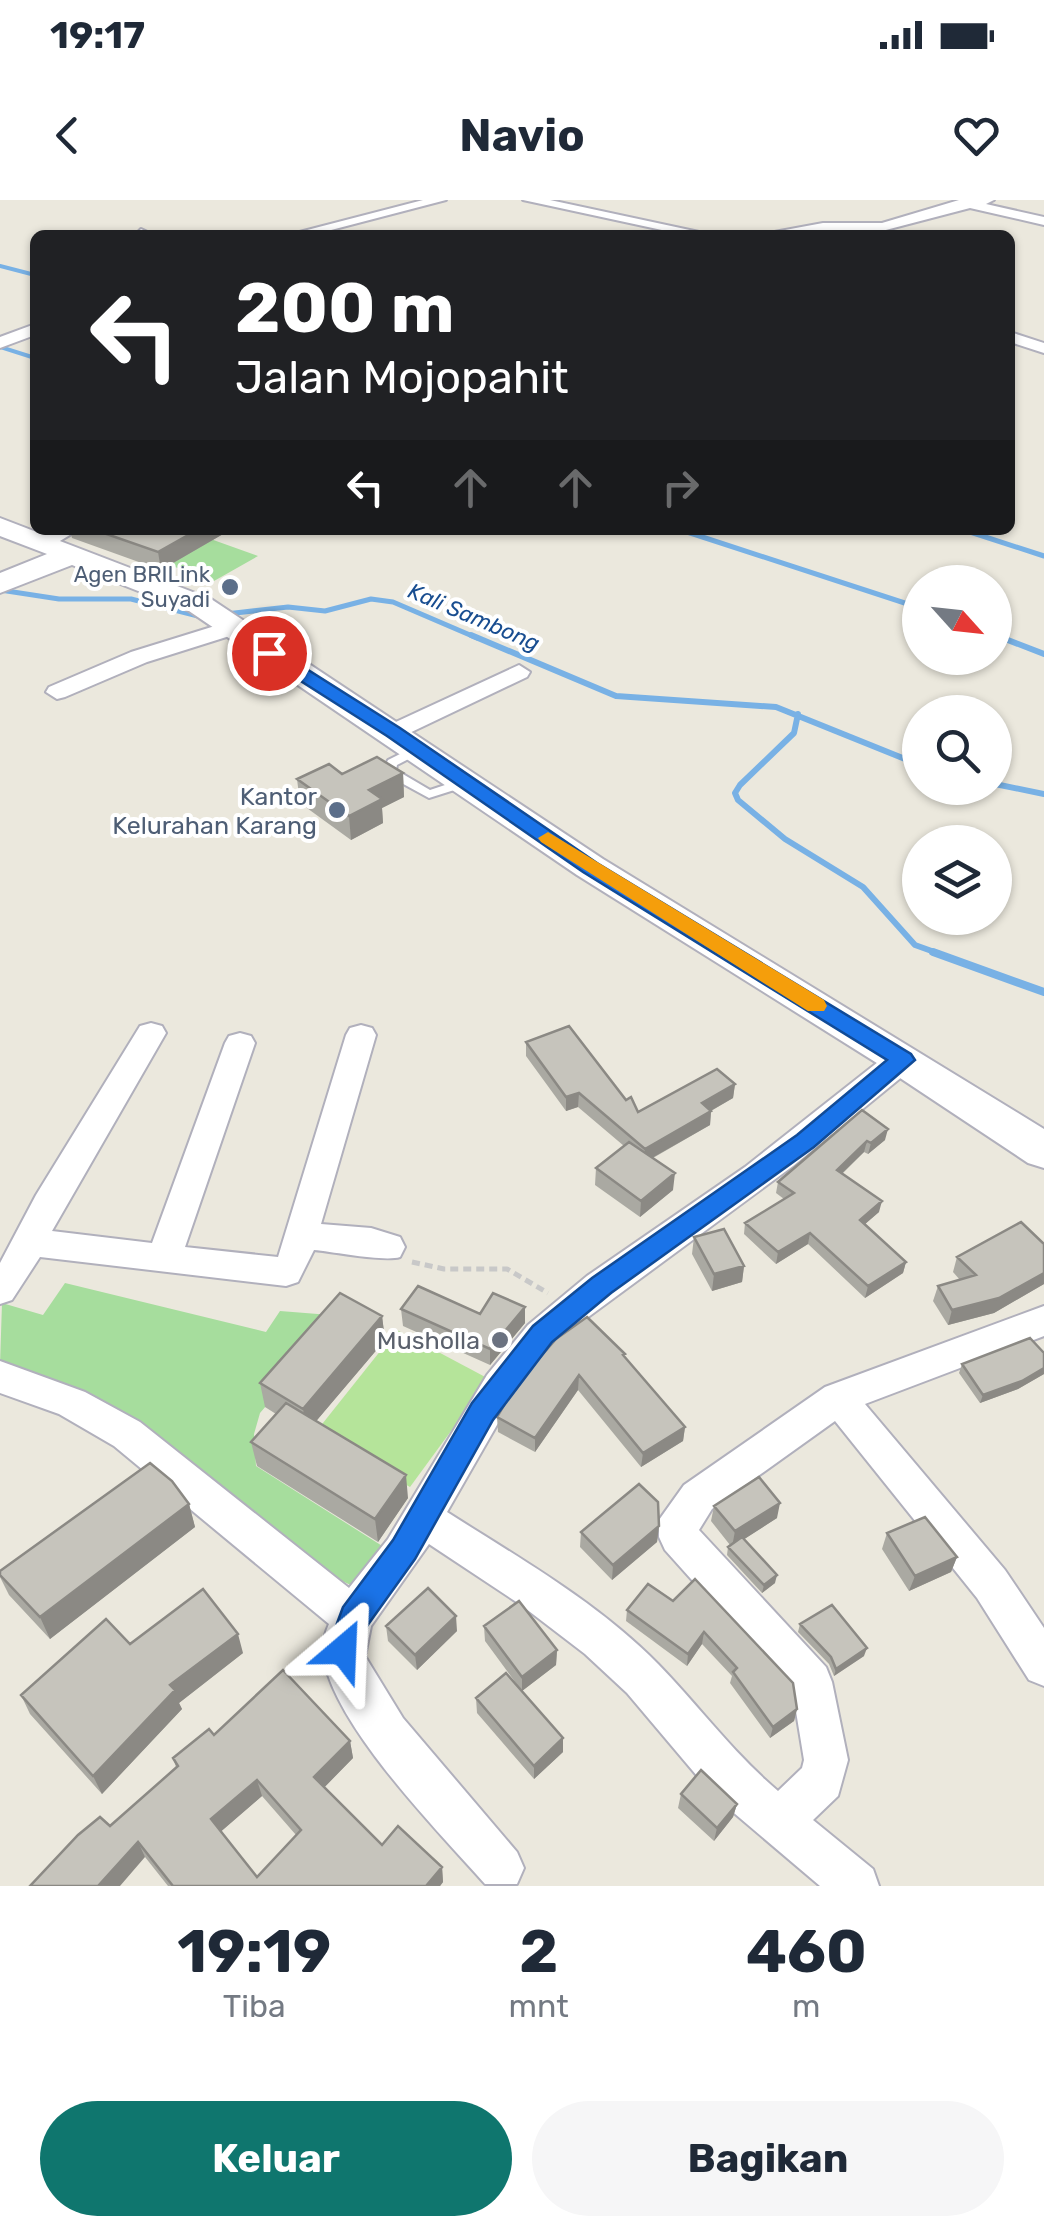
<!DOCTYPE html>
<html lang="id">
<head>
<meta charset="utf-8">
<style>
  :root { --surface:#fff; --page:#f6f6f7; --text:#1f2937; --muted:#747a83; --accent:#0f766e }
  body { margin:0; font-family:Rubik,sans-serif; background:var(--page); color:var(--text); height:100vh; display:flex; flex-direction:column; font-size:38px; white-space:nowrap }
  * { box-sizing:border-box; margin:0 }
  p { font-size:32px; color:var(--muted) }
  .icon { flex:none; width:55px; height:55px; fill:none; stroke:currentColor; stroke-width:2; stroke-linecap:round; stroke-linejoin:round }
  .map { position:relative; height:1686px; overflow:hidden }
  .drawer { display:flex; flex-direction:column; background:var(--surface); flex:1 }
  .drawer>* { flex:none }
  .banner { position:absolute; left:30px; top:30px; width:985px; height:305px; border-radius:15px; box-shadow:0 2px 8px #0004; background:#202124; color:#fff; overflow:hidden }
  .needle { width:65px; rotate:117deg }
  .buttons { position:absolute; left:902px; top:365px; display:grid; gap:20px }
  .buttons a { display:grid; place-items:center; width:110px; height:110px; border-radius:50%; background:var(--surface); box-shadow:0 2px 8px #0004; font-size:50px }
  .pin { position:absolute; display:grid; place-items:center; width:85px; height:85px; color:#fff; margin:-42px; border:5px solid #fff; border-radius:50%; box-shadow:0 2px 10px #0007 }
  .me { position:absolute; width:110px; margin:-55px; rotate:26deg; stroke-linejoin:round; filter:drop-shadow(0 0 8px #0008) }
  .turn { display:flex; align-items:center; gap:35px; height:210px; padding:0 40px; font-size:45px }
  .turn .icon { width:130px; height:130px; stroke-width:2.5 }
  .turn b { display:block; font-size:70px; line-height:85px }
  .lanes { display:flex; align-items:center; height:95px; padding:0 40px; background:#0003; justify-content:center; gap:50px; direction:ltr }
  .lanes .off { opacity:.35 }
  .eta { display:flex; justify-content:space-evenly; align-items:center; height:170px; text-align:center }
  .eta b { font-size:60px; font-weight:700; line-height:70px }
  .action { display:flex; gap:20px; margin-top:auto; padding:20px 40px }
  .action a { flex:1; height:115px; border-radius:60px; background:var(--accent); color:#fff; font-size:40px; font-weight:700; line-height:115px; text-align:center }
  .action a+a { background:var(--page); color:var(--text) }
  .status { display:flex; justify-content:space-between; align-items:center; height:70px; padding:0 50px; background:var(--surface); direction:ltr }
  .status svg { height:28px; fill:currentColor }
  header { display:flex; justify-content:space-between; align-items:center; height:130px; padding:0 40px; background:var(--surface); font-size:45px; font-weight:700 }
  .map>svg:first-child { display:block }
  .green { fill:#a6dd9d }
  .pitch { fill:#b5e49a }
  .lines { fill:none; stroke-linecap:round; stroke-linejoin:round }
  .stream-far3 { stroke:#78b1e5; stroke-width:4 }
  .stream-far2 { stroke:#78b1e5; stroke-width:5 }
  .stream-far1 { stroke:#78b1e5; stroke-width:6 }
  .stream { stroke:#78b1e5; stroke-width:8 }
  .lane-casing { stroke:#b1b0bc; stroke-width:4 }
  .street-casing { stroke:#b1b0bc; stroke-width:4 }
  .secondary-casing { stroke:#b1b0bc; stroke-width:4 }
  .path { stroke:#c8c8c8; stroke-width:5; stroke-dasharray:8 5; stroke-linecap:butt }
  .lane { fill:#fff; fill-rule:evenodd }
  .street { fill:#fff; fill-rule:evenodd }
  .secondary { fill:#fff; fill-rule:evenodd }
  .wall { fill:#aaa9a2; fill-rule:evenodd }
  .shaded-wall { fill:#8b8984 }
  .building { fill:#c6c4bc; stroke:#8b8984; stroke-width:2.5; fill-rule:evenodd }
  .route { fill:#1a73e8; stroke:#114b97; stroke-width:2.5 }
  .slow { fill:#f59e0b }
  .service-dot { fill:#5c6f8a; stroke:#fff; stroke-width:4 }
  .worship-dot { fill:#6b7280; stroke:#fff; stroke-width:4 }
  .labels { text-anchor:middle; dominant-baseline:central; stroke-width:8; stroke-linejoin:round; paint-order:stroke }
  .far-service-label { font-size:22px; fill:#4e5e75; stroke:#fff; text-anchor:end }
  .far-water-label { font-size:22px; font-style:italic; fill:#184d90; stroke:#fff }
  .service-label { font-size:25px; fill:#4e5e75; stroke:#fff; text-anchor:end }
  .worship-label { font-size:25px; fill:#5b616d; stroke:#fff; text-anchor:end }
</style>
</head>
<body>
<div class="status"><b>19:17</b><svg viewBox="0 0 49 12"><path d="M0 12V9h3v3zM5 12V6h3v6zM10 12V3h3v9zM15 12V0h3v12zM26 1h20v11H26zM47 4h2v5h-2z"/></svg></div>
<header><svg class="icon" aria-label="back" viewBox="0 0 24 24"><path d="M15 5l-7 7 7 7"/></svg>Navio<svg class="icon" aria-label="heart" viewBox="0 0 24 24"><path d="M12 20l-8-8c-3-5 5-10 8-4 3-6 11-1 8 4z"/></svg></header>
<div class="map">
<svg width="1044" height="1686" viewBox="0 0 1044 1686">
  <rect width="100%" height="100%" fill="#ebe8dd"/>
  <path class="green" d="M205,337L258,356L214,381L161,362Z
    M65,1083L266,1132L280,1111L343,1116L260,1213L254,1234L256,1266L387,1349L355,1387L342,1381L265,1326L0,1165L2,1103L43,1115Z"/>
  <path class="pitch" d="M397,1130L489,1179L410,1287L315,1233Z"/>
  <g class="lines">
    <path class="stream-far3" d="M0,66L35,75
      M0,147L35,158"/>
    <path class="stream-far2" d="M681,330L920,408
      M964,330L1044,356
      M0,390L59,399H131L202,417
      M226,414L288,407L325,411L371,399L393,402L477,438
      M995,435L1002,438"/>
    <path class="stream-far1" d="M471,435L616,496L776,507L920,565
      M995,435L1044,454
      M798,514L794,533L740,585L735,593L738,600L785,639L863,687L915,745L940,754
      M995,584L1044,594"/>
    <path class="stream" d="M933,752L1044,792"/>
    <g class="lane-casing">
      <path id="lane" d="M418,545L424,549L422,552L397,565L396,570L430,590L466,578L470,579V585L429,598L385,574L383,571L388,560Z"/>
    </g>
    <g class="street-casing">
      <path id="street" d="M423,0H446L312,35H288Z
        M523,0H550L713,35H685Z
        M959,0H994L986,4L1044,17V25L970,8L882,31L758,35L823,23H882Z
        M141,29L154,35H135Z
        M35,124V135L0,148V137Z
        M1010,132L1044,143V153L1010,142Z
        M53,330H78L50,347H36V339Z
        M231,421L239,423L242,428L239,433L147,462L65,497L57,499L46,492L49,487L131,452Z
        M519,465L530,472L527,477L401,537H385L381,532L385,527Z
        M151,823L162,826L166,833L52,1031L152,1043L225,843L229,836L240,833L251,836L255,843L185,1047L278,1057L346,835L350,828L361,825L372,828L376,835L321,1024L371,1028L400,1037L405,1047L400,1057C385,1062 335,1052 314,1050L298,1082L286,1086L40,1057L12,1100L0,1104V1063L36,995L140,826Z
        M903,848L914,851L918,859L914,867L793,966L572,1129L513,1197L447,1312C519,1358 597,1402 658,1464C699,1506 733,1553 778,1591L802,1568L804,1560L793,1493L665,1350L659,1337V1320L684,1285L825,1187L1044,1106V1136L865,1204L1005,1370L1044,1428V1486L1029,1480L977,1398L835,1221L712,1309L699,1330L826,1467L832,1482L848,1560L838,1596L813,1620L873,1669L879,1686H820L714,1596L627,1493L585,1454L521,1405L429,1344L371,1426L365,1456L403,1518L517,1652L524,1668L517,1684H485C439,1632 330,1522 323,1453C322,1443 325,1433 329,1424L114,1246L59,1214L0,1193V1161L85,1192L140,1222L349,1388L388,1339L487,1175L528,1125L587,1076L745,967L892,851Z"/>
    </g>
    <g class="secondary-casing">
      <path id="secondary" d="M0,318L211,399L603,659L1044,929V968L1028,963L888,870L577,675L189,411L72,365L0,393V373L47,354L0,336Z"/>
    </g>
    <path class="path" d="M412,1062L444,1069H507L548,1093"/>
    <use href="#lane" class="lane"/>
    <use href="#street" class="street"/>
    <use href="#secondary" class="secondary"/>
  </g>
  <path class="wall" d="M70,330H230L161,370L72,338Z
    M403,573L404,597L382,608L383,623L351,640L300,603L297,579L342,574Z
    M526,842L626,900L638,912L735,884L733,898L711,911L710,925L653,958L673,990L640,1017L595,985L596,968L624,946L578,907L566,911L526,856Z
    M862,910L885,940L868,954L864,952L842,974L879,1012L865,1024L906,1062L903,1073L865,1098L808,1044L776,1064L744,1034L745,1023L784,999L776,993L778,982Z
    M694,1037L744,1066L742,1082L712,1091L692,1054Z
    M1044,1044V1084L994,1113L948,1125L933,1101L938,1086L960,1080L953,1072L957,1057Z
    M525,1107V1123L490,1165L403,1126L401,1109L480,1114Z
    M382,1116L385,1140L316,1221L408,1298L378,1342L257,1266L251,1242L276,1214L265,1207L260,1183Z
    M1044,1153V1174L1018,1189L980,1203L959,1173L962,1164Z
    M625,1154V1158L685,1227L683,1241L641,1267L578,1190L535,1252L498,1232L497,1217L516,1185Z
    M189,1304L195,1327L50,1439L9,1395L0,1377V1371Z
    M714,1306L777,1318L744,1339L775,1383L762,1393L727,1355L728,1347L730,1345L711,1321Z
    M659,1326L657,1342L612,1380L580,1347L581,1332Z
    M887,1333L957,1357L951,1372L909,1391L882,1349Z
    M648,1384L797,1509L794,1521L770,1538L730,1483L732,1476L702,1444L687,1466L626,1421L627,1410Z
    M800,1424L864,1456L834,1476L829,1464L798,1432Z
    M386,1426L457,1431L417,1470L388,1441Z
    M484,1426L557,1450L556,1465L522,1491L563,1552L534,1579L477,1513L476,1498L521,1490L485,1441Z
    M130,1444L243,1453L179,1503L182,1509L102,1594L30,1514L21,1495Z
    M350,1541L353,1558L324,1587L382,1645L442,1667L443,1682L440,1686H168L145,1657L110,1626L176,1567L173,1558ZM262,1596L296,1635L257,1677L221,1631Z
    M681,1594L737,1604L733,1617L714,1641L678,1608Z"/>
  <path class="shaded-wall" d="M197,330H230L161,370L158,352Z
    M403,573L404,597L382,608L383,623L351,640L349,616L369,590Z
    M735,884L733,898L700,917L702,903Z
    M579,893L578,907L566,911V897Z
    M711,911L710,925L643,963L645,949Z
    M888,929L885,940L868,954L871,943Z
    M867,941L864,952L834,981L837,970Z
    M675,973L673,990L640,1017L641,1001Z
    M882,1001L879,1012L857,1031L860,1020Z
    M810,1033L808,1044L776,1064L778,1052Z
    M906,1062L903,1073L865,1098L868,1086Z
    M744,1066L742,1082L712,1091L714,1074Z
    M1044,1073V1084L994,1113L948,1125L952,1110Z
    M525,1107V1123L490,1165V1149Z
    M382,1116L385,1140L307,1232L303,1209Z
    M1044,1168V1174L1018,1189L980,1203L983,1195Z
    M579,1175L578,1190L535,1252V1238Z
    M685,1227L683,1241L641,1267L643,1253Z
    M406,1275L408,1298L378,1342L375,1319Z
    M780,1303L777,1318L732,1347L735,1331Z
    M189,1304L195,1327L50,1439L40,1417Z
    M659,1326L657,1342L612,1380L613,1365Z
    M957,1357L951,1372L909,1391L915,1376Z
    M777,1375L775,1383L762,1393L764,1385Z
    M456,1416L457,1431L417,1470L415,1455Z
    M704,1432L702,1444L687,1466L688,1454Z
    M238,1434L243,1453L179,1503L182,1509L102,1594L93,1576L170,1485Z
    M867,1448L864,1456L834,1476L836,1469Z
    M557,1450L556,1465L522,1491V1477Z
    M797,1509L794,1521L770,1538L773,1527Z
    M563,1538V1552L534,1579V1566Z
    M350,1541L353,1558L318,1594L314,1577Z
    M257,1580L262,1596L217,1635L211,1619Z
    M737,1604L733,1617L714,1641L717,1628Z
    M138,1642L145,1657L120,1686H98Z
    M442,1667L443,1682L440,1686H426Z"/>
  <path class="building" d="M95,330H197L158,352Z
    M377,557L403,573L369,590L382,599L349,616L297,579L329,564L342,574Z
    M569,826L626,900L631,897L638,912L717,869L735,884L702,903L711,911L645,949L579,893L566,897L526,842Z
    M862,910L888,929L871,943L867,941L837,970L882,1001L860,1020L906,1062L868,1086L810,1033L778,1052L745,1023L794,993L778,982Z
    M629,942L675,973L641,1001L596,968Z
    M1021,1022L1044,1044V1073L999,1098L952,1110L938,1086L976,1075L957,1057Z
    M724,1029L744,1066L714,1074L694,1037Z
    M418,1086L480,1114L493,1093L525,1107L490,1149L401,1109Z
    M340,1093L382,1116L303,1209L260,1183Z
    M587,1117L625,1154L623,1155L685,1227L643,1253L579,1175L535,1238L497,1217L516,1185L556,1139Z
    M1030,1138L1044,1153V1168L1022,1181L983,1195L962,1164Z
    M286,1203L406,1275L375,1319L251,1242Z
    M150,1263L172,1281L189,1304L40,1417L0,1375V1371Z
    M759,1277L780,1303L735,1331L714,1306Z
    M639,1284L658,1302L659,1326L613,1365L581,1332Z
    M925,1317L957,1357L915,1376L887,1333Z
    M742,1337L777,1375L764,1385L728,1347Z
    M695,1379L793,1483L797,1509L773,1527L733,1472L737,1468L704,1432L688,1454L627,1410L648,1384L673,1401Z
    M428,1388L456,1416L415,1455L386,1426Z
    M203,1389L238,1434L170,1485L175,1490L93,1576L21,1495L106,1419L130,1444Z
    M519,1401L557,1450L522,1477L484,1426Z
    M832,1405L867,1448L836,1469L831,1457L800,1424Z
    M283,1470L350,1541L314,1577L382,1645L398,1626L442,1667L426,1686H173L138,1642L98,1686H30L78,1635L100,1617L110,1626L178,1566L173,1558L209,1529L214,1535ZM257,1580L301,1630L257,1677L211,1619Z
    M506,1473L563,1538L534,1566L476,1498Z
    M701,1570L737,1604L717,1628L681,1594Z"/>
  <path class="route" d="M263,449H275L400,528L597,663L911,854L915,860L814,947L611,1093L552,1142L493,1220L415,1359L367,1426L354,1461L343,1465L331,1461L327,1450L343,1407L393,1340L472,1203L533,1126L592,1078L797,935L887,860L583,672L387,536L263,457Z"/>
  <path class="slow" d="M548,632L824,800L827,806L824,811H808L541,642L538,638Z"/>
  <g class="service-dot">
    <circle cx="230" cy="387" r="10"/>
    <circle cx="337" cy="610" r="10"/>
  </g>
  <circle class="worship-dot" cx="500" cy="1140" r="10"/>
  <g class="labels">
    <g class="far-service-label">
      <text x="210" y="374">Agen BRILink<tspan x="210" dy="25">Suyadi</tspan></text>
    </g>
    <g class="far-water-label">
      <text transform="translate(474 417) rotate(23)">Kali Sambong</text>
    </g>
    <g class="service-label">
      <text x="317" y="596">Kantor<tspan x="317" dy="29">Kelurahan Karang</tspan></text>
    </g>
    <g class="worship-label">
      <text x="480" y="1140">Musholla</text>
    </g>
  </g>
</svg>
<div class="buttons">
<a><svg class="needle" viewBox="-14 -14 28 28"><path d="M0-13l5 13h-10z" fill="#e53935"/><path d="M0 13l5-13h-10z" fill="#747a83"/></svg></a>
<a><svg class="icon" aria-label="search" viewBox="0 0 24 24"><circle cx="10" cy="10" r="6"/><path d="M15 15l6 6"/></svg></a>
<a><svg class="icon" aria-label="layers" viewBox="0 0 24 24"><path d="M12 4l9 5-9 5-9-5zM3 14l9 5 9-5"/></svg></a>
</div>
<div class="pin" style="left:269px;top:453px;background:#d93025"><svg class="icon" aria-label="arrive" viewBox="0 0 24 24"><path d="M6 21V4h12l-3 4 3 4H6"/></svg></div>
<svg class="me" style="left:343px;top:1450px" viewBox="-20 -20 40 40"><path d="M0-17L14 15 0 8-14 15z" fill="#1a73e8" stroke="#fff" stroke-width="4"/></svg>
<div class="banner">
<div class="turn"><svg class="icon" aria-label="left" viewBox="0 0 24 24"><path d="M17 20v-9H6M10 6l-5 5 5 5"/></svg><div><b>200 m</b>Jalan Mojopahit</div></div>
<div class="lanes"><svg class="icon" aria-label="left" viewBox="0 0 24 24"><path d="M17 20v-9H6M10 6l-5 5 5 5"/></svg><svg class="icon off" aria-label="ahead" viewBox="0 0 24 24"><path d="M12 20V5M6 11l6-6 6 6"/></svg><svg class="icon off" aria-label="ahead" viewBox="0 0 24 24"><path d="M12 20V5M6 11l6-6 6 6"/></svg><svg class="icon off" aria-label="right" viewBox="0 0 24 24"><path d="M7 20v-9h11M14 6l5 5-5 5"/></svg></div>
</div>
</div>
<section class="drawer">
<div class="eta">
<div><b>19:19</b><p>Tiba</p></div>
<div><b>2</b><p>mnt</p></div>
<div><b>460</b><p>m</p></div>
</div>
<div class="action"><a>Keluar</a><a>Bagikan</a></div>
</section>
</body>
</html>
